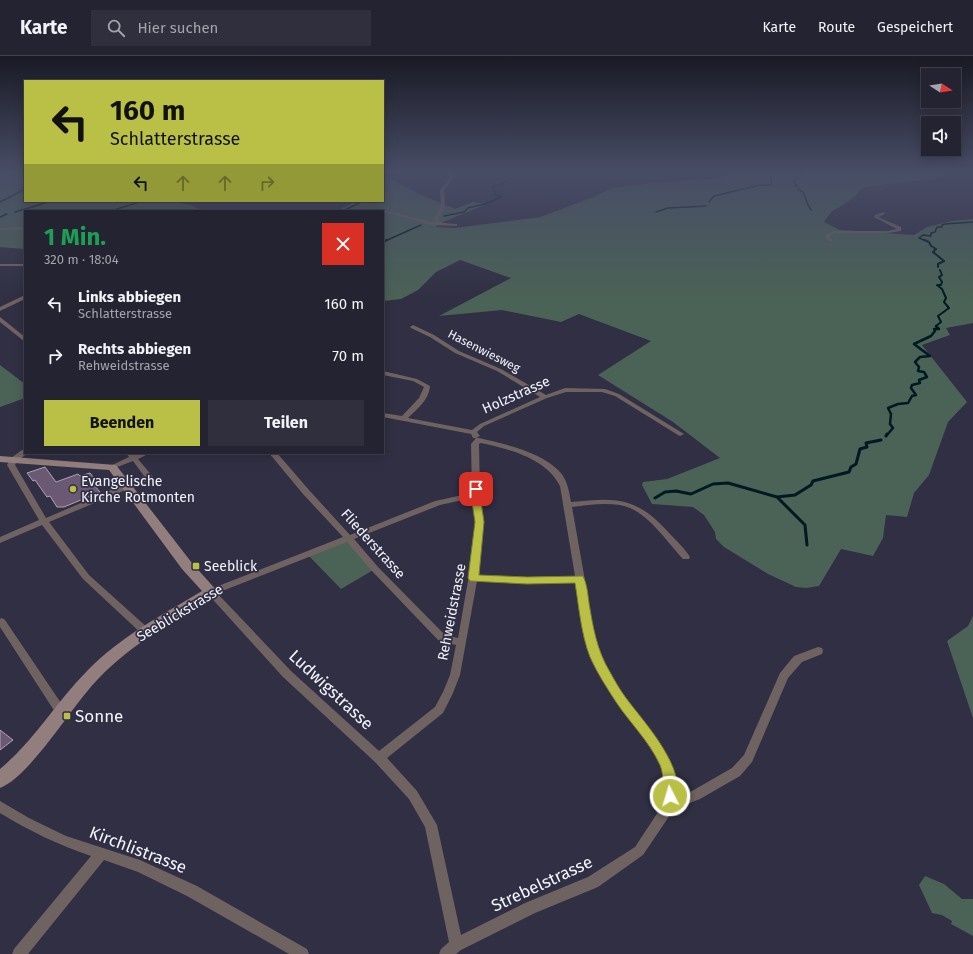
<!DOCTYPE html>
<html lang="de">
<head>
<meta charset="utf-8">
<style>
  :root { --surface:#242332; --page:#302f3e; --text:#f1f3f6; --muted:#a3a4ac; --line:#41404d; --accent:#bac045 }
  body { margin:0; font-family:"Fira Sans",sans-serif; background:var(--page); color:var(--text); height:100vh; display:flex; flex-direction:column; font-size:15px; white-space:nowrap }
  * { box-sizing:border-box; margin:0 }
  p { font-size:13px; color:var(--muted) }
  .icon { flex:none; width:22px; height:22px; fill:none; stroke:currentColor; stroke-width:2; stroke-linecap:round; stroke-linejoin:round }
  .map { position:relative; flex:1; overflow:hidden }
  .side { position:absolute; left:24px; top:154px; width:360px; height:244px; display:flex; flex-direction:column; background:var(--surface); border-radius:0px; box-shadow:0 2px 10px #0003,0 0 0 1px var(--line) }
  .side>* { flex:none }
  .top-card { position:absolute; left:24px; top:24px; width:360px; height:122px; border-radius:0px; box-shadow:0 2px 10px #0003,0 0 0 1px var(--line); background:#bac045; color:#111; overflow:hidden }
  .needle { width:26px; rotate:102deg }
  .buttons { position:absolute; left:921px; top:12px; display:grid; gap:8px }
  .buttons a { display:grid; place-items:center; width:40px; height:40px; border-radius:0px; background:var(--surface); box-shadow:0 2px 10px #0003,0 0 0 1px var(--line); font-size:20px }
  .pin { position:absolute; display:grid; place-items:center; width:34px; height:34px; color:#fff; margin:-17px; border-radius:8px; box-shadow:0 2px 6px #0006 }
  .me { position:absolute; width:44px; margin:-22px; rotate:355deg; stroke-linejoin:round; filter:drop-shadow(0 0 3px #0008) }
  .turn { display:flex; align-items:center; gap:14px; height:84px; padding:0 20px; font-size:18px }
  .turn .icon { width:52px; height:52px; stroke-width:2.5 }
  .turn b { display:block; font-size:28px; line-height:34px }
  .lanes { display:flex; align-items:center; height:38px; padding:0 20px; background:#0003; justify-content:center; gap:20px; direction:ltr }
  .lanes .off { opacity:.35 }
  .round { display:grid; place-items:center; flex:none; width:42px; height:42px; border-radius:0px; background:var(--page) }
  .summary { display:flex; align-items:center; justify-content:space-between; height:68px; padding:0 20px }
  h1 { font-size:24px; font-weight:700; line-height:30px; color:#1e9e55 }
  .cta { display:flex; gap:8px; margin-top:auto; padding:8px 20px }
  .cta a { flex:1; height:46px; border-radius:0px; background:var(--accent); color:#111; font-size:16px; font-weight:700; line-height:46px; text-align:center }
  .cta a+a { background:var(--page); color:var(--text) }
  ul { padding:0; list-style:none }
  li { display:flex; align-items:center; gap:12px; height:52px; padding:0 20px }
  li div { flex:1 }
  li b { display:block; font-size:15px }
  li em { font-style:normal }
  header { display:flex; align-items:center; gap:24px; box-sizing:border-box; height:56px; padding:0 20px; background:var(--surface); border-bottom:1px solid var(--line) }
  header strong { font-size:19px }
  nav { display:flex; gap:22px; margin-inline-start:auto; font-size:14px }
  .search { width:280px; height:36px; background:var(--page); display:flex; align-items:center; gap:10px; box-sizing:border-box; padding:0 14px; border-radius:0px; color:var(--muted); font-size:15px }
  .map>svg:first-child { display:block }
  .green { fill:#4b6256 }
  .lines { fill:none; stroke-linecap:round; stroke-linejoin:round }
  .stream-far3 { stroke:#001a22; stroke-width:1.5 }
  .stream-far2 { stroke:#001a22; stroke-width:2 }
  .stream-far1 { stroke:#001a22; stroke-width:2.5 }
  .stream { stroke:#001a22; stroke-width:3 }
  .building { fill:#6b5873; stroke:#b0a1b7 }
  .street { fill:#6f6362; fill-rule:evenodd }
  .secondary { fill:#927e7c; fill-rule:evenodd }
  .route { fill:#bac045; stroke:#797d2d }
  .poi-dot { fill:#bac045; stroke:#302f43; stroke-width:1.5 }
  .labels { text-anchor:middle; dominant-baseline:central; stroke-width:3.5; stroke-linejoin:round; paint-order:stroke }
  .far-street-label { font-size:12px; fill:#f3f3fe; stroke:#302f43 }
  .street-label { font-size:14px; fill:#f3f3fe; stroke:#302f43 }
  .poi-label { font-size:14px; fill:#f3f3fe; stroke:#302f43; text-anchor:start }
  .near-street-label { font-size:17px; fill:#f3f3fe; stroke:#302f43 }
  .near-poi-label { font-size:17px; fill:#f3f3fe; stroke:#302f43; text-anchor:start }
</style>
</head>
<body>
<header>
<strong>Karte</strong>
<div class="search"><svg class="icon" aria-label="search" viewBox="0 0 24 24"><circle cx="10" cy="10" r="6"/><path d="M15 15l6 6"/></svg>Hier suchen</div>
<nav><a>Karte</a><a>Route</a><a>Gespeichert</a></nav>
</header>
<div class="map">
<svg width="973" height="898" viewBox="0 0 973 898">
  <rect width="100%" height="100%" fill="#302f43"/>
  <path class="green" d="M0,116H25V145H167L191,149L202,155H25V172H0Z
    M746,116H910L940,118L941,122L864,131L852,143L831,156L824,166L840,174L914,179L927,171L952,165L973,163V267L946,272L950,279L922,289L967,346L948,366L929,419L914,437L907,461L886,459L883,482L873,500L841,493L819,530L806,532L796,531L768,518L724,491L716,483L715,476L704,459L693,451L652,448L642,429L643,426L667,423L720,402L673,366L598,319L651,285L579,258L561,266L502,254L439,260L511,222L460,204L436,216L418,234L401,243L383,245V155H336L357,145H383V121H387L419,138L455,153L473,146L487,148L438,168L436,171L455,172L540,161L591,142L612,132L653,127L714,123Z
    M0,173H25V193L0,191Z
    M0,309L25,328V342L0,351Z
    M349,482L375,513L341,533L308,499Z
    M973,560V662L947,585L968,570Z
    M925,820L944,828L962,843H973V880L951,868L952,865L942,859L932,857L919,829Z"/>
  <g class="lines">
    <path class="stream-far3" d="M383,120L385,123L383,124
      M772,125L769,117L775,116
      M797,131L793,125L803,119L800,116
      M798,133L803,136L807,146
      M0,146L25,133
      M709,146L714,140L760,129H770L772,126
      M807,147L811,154
      M114,154L143,145
      M343,155L363,145
      M15,156L52,145
      M656,156L668,152L706,150
      M444,160L464,156L468,152L485,148L501,141L494,138L496,136L492,132C503,126 515,123 526,116
      M0,161L7,158
      M385,185L421,169
      M927,185L919,182L923,179L931,180V177L935,176L937,171H942V169L945,168L973,166"/>
    <path class="stream-far2" d="M924,184L929,186L931,190L936,193L933,196L944,205L938,208V211
      M383,186L387,184
      M937,271L936,270L941,266L938,260L949,252L944,246L946,242L942,233L937,229H941L942,226L939,221L942,219L940,214"/>
    <path class="stream-far1" d="M887,379L893,372L890,368L891,358L888,352L898,348L908,347L912,340L916,339L911,332L912,329L920,327L919,324L927,321L924,316L918,315L919,311L915,306L920,301L930,300L914,288L931,280L935,275L934,273H939L936,270"/>
    <path class="stream" d="M886,380L887,378
      M777,441L805,469L807,489
      M655,442L665,436L676,435L691,438L713,428L728,427L777,441L795,439L811,429L813,425L849,416L851,411L856,408L860,393L867,391L866,387L881,384"/>
  </g>
  <path class="building" d="M45,411L56,426L78,418L80,420L90,417L97,426L93,428L100,436L64,451H57L50,440L47,441L35,424L33,425L27,417Z
    M0,674L13,684L0,694Z"/>
  <g class="lines">
    <path class="street" d="M439,116L450,117L454,122L444,134L445,150L438,163L439,165L444,167L455,168H457V170L431,169L381,155L383,154L436,167L434,163L441,150L440,134L450,122L448,119Z
      M884,156L885,158L878,161L901,171V175L888,177H835L829,180L832,185L830,186L825,180L834,175H888L897,173L874,161L875,159Z
      M25,171V173L0,174V172Z
      M0,208H25V210H0Z
      M25,239V243L0,255V251Z
      M0,261L25,281V286L0,266Z
      M413,269L434,279L459,295L501,313L546,339L565,332L605,333L619,338L684,378L680,380L678,379L615,340L602,336H566L547,342L484,370L477,376L480,380L476,382H473L471,378L383,361V357L402,360L419,342L424,331L413,325L383,319V315L417,323L430,330C429,344 417,353 408,362L472,374L480,368L540,341L497,315L455,297L430,281L411,272L410,271Z
      M476,382H479C505,388 543,396 561,417C568,426 569,436 571,446C618,441 637,441 670,478C677,485 685,493 690,501L689,503H683C667,486 652,462 630,452C612,445 590,449 572,451L595,581C602,602 612,622 625,641C649,675 677,695 676,741L692,735L732,712L744,699L780,617L794,600L818,591L822,592L823,595L822,598L802,606L788,622L752,706L740,720L700,743L674,753L643,799L598,831L535,857L461,894L456,898H439L441,893L449,886L425,771L409,743L375,706L283,621L206,536L208,534L343,481L303,438L269,397H277L309,434L350,479L435,445L472,437L471,388ZM481,387C509,393 546,402 560,430L575,520L527,521L478,519L481,496L483,466L480,439L479,388ZM472,442L475,466L473,496L458,582L445,579L378,511L354,483L440,449ZM347,486L372,515L439,585L456,589L450,619L443,636L435,651L379,695L291,615L217,537ZM477,525L527,527L576,526C581,557 584,586 598,614C605,629 614,643 624,656C637,673 655,690 662,711C665,723 665,735 664,747L635,791L588,821L525,847L461,879L437,769L417,735L387,702L443,657L453,637L460,619Z
      M22,394H25V397H28L17,405L15,409L46,462L144,420L133,405L112,413L108,411L129,401L126,397H134L135,399L140,397H150L138,403L153,421L152,423L49,466L89,519L149,573L151,576L149,579L146,580L143,579L83,523L42,469L0,487V481L39,464L7,409L11,402Z
      M2,562L5,564L65,653L66,656L65,659L61,660L57,659L0,571V563Z
      M0,745L29,762L66,780L140,804L197,830L307,893L309,898H289L187,840L138,816L104,804L28,898H12L14,893L91,800C59,789 29,775 0,757Z"/>
    <path class="secondary" d="M0,400L116,409L192,507L218,536L216,539C175,564 133,587 99,622C73,648 31,720 0,732V713C34,685 56,646 87,615C120,581 162,559 202,535L182,513L109,414L0,406Z"/>
  </g>
  <linearGradient id="sky" x2="0" y2="1"><stop stop-color="#1a1a25"/><stop offset="0.48" stop-color="#484d66"/><stop offset="1" stop-color="#484d66" stop-opacity="0"/></linearGradient>
  <rect width="973" height="242" fill="url(#sky)"/>
  <path class="route" d="M476,430L481,433L480,439L484,466L479,519L527,521L583,520C587,528 588,539 589,547C593,571 597,595 610,616C615,625 620,634 626,642C643,665 689,714 675,745L670,746L666,745C661,734 665,720 660,709C649,685 630,667 616,646C607,632 597,617 590,601C581,578 579,551 575,527L527,528L470,525L468,522L475,466L471,439L472,433Z"/>
  <g class="poi-dot">
    <circle cx="73" cy="433" r="4"/>
    <rect x="192" y="506" width="8" height="8" rx="2"/>
    <rect x="63" y="656" width="8" height="8" rx="2"/>
  </g>
  <g class="labels">
    <g class="far-street-label">
      <text transform="translate(484 295) rotate(27)">Hasenwiesweg</text>
    </g>
    <g class="street-label">
      <text transform="translate(516 339) rotate(-24)">Holzstrasse</text>
      <text transform="translate(373 488) rotate(48)">Fliederstrasse</text>
      <text transform="translate(452 556) rotate(-79)">Rehweidstrasse</text>
      <text transform="translate(180 557) rotate(-31)">Seeblickstrasse</text>
    </g>
    <g class="poi-label">
      <text x="81" y="425">Evangelische<tspan x="81" dy="16">Kirche Rotmonten</tspan></text>
      <text x="204" y="510">Seeblick</text>
    </g>
    <g class="near-street-label">
      <text transform="translate(331 634) rotate(43)">Ludwigstrasse</text>
      <text transform="translate(138 794) rotate(21)">Kirchlistrasse</text>
      <text transform="translate(542 828) rotate(-25)">Strebelstrasse</text>
    </g>
    <g class="near-poi-label">
      <text x="75" y="660">Sonne</text>
    </g>
  </g>
</svg>
<div class="buttons">
<a><svg class="needle" viewBox="-14 -14 28 28"><path d="M0-13l5 13h-10z" fill="#e53935"/><path d="M0 13l5-13h-10z" fill="#a3a4ac"/></svg></a>
<a><svg class="icon" aria-label="sound" viewBox="0 0 24 24"><path d="M4 9h4l5-4v14l-5-4H4zM17 9q2 3 0 6"/></svg></a>
</div>
<div class="pin" style="left:476px;top:433px;background:#d93025"><svg class="icon" aria-label="arrive" viewBox="0 0 24 24"><path d="M6 21V4h12l-3 4 3 4H6"/></svg></div>
<svg class="me" style="left:670px;top:740px" viewBox="-20 -20 40 40"><circle r="17" fill="#bac045" stroke="#fff" stroke-width="3"/><path d="M0-11L8 9 0 5-8 9z" fill="#fff"/></svg>
<div class="top-card">
<div class="turn"><svg class="icon" aria-label="left" viewBox="0 0 24 24"><path d="M17 20v-9H6M10 6l-5 5 5 5"/></svg><div><b>160 m</b>Schlatterstrasse</div></div>
<div class="lanes"><svg class="icon" aria-label="left" viewBox="0 0 24 24"><path d="M17 20v-9H6M10 6l-5 5 5 5"/></svg><svg class="icon off" aria-label="ahead" viewBox="0 0 24 24"><path d="M12 20V5M6 11l6-6 6 6"/></svg><svg class="icon off" aria-label="ahead" viewBox="0 0 24 24"><path d="M12 20V5M6 11l6-6 6 6"/></svg><svg class="icon off" aria-label="right" viewBox="0 0 24 24"><path d="M7 20v-9h11M14 6l5 5-5 5"/></svg></div>
</div>
<section class="side">
<div class="summary"><div><h1>1 Min.</h1><p>320 m · 18:04</p></div><a class="round" style="background:#d93025;color:#fff"><svg class="icon" aria-label="close" viewBox="0 0 24 24"><path d="M6 6l12 12M18 6L6 18"/></svg></a></div>
<ul>
<li><svg class="icon" aria-label="left" viewBox="0 0 24 24"><path d="M17 20v-9H6M10 6l-5 5 5 5"/></svg><div><b>Links abbiegen</b><p>Schlatterstrasse</p></div><em>160 m</em></li>
<li><svg class="icon" aria-label="right" viewBox="0 0 24 24"><path d="M7 20v-9h11M14 6l5 5-5 5"/></svg><div><b>Rechts abbiegen</b><p>Rehweidstrasse</p></div><em>70 m</em></li>
</ul>
<div class="cta"><a>Beenden</a><a>Teilen</a></div>
</section>
</div>
</body>
</html>
